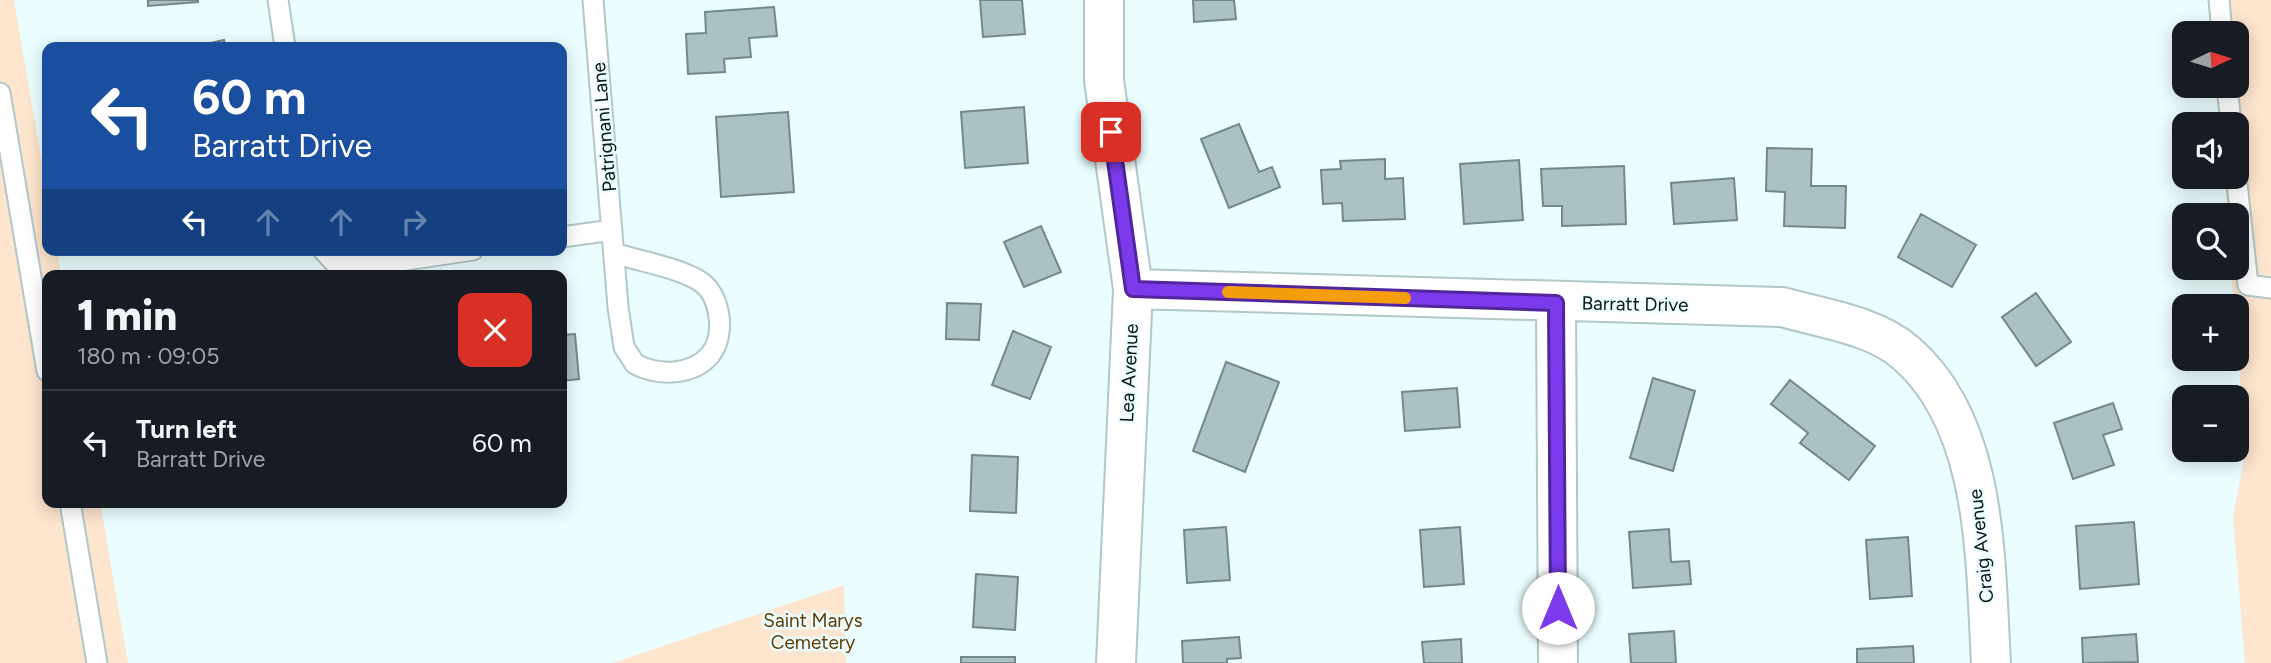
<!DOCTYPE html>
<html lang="en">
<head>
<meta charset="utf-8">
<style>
  :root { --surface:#171b24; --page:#20242c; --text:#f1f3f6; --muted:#9ea1a6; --line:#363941 }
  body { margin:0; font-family:Figtree,sans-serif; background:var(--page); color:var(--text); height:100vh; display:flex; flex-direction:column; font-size:26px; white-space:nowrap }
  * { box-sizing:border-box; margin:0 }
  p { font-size:23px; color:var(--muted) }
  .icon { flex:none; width:38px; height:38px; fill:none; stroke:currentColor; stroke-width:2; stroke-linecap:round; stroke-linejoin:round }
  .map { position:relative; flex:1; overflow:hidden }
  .side { position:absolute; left:42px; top:270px; width:525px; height:238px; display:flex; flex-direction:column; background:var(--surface); border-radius:14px; box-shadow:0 4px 18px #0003 }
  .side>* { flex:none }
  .top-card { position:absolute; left:42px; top:42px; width:525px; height:214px; border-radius:14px; box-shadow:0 4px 18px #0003; background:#1a4fa0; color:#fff; overflow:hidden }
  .needle { width:46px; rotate:86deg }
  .controls { position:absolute; left:2172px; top:21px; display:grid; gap:14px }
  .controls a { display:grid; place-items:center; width:77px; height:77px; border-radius:14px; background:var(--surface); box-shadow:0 4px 18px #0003; font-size:35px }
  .pin { position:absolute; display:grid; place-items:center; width:60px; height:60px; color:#fff; margin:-30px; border-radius:14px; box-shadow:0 4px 10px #0006 }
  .me { position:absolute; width:77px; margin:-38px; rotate:0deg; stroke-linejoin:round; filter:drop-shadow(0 0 5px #0008) }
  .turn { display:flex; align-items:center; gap:24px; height:147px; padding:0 35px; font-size:32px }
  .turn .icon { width:91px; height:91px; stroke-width:2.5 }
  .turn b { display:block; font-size:49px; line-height:60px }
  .lanes { display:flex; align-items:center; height:66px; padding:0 35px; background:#0003; justify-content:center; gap:35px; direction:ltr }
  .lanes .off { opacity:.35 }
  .round { display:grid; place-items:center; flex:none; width:74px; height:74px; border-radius:14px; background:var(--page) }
  .head { display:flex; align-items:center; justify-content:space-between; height:119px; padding:0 35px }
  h1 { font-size:42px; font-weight:800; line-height:52px }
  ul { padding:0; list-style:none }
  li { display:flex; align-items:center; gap:21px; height:105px; padding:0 35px; border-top:2px solid var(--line) }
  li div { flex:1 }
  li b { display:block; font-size:26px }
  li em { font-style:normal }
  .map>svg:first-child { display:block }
  .green { fill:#fde5ce }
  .building { fill:#abc1c2; stroke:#738889; stroke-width:2 }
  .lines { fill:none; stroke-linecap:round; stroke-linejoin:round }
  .service-casing { stroke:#b1c7c8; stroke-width:23 }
  .minor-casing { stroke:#b1c7c8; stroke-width:42 }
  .service { stroke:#fff; stroke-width:19 }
  .minor { stroke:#fff; stroke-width:38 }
  .route-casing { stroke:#51269a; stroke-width:18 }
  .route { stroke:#7c3aed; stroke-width:12 }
  .slow { stroke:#f59e0b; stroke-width:12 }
  .labels { text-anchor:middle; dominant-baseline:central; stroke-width:5; stroke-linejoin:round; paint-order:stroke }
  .street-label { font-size:19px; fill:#0d1616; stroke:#ebfeff }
  .park-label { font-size:19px; fill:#633a00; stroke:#ebfeff }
</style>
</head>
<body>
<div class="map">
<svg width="2271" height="663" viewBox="0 0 2271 663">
  <rect width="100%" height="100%" fill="#ebfeff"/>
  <path class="green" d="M0,0H14L47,192V250H57L61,275H47V502H100L128,663H0Z
    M2213,0H2271V663H2245L2233,517L2244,460L2236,306H2234L2231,268H2236V215H2227L2225,177H2236V124H2221L2219,86H2236V33H2215Z
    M844,585L846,663H613Z"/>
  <path class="building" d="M148,0H198V2L148,6Z
    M980,0H1022L1025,34L983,37Z
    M1193,0H1234L1236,19L1194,22Z
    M774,7L777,36L749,38L751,57L724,59L725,72L688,74L686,34L706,33L705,12Z
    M224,40L226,47H192Z
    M1024,107L1028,163L965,168L961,112Z
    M788,112L794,192L721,197L716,117Z
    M1239,124L1259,172L1272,167L1280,187L1229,208L1201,139Z
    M1767,148L1812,149L1811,186H1846L1845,228L1784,226L1785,192L1766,191Z
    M1385,159V179L1403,178L1405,219L1343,221L1342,203L1323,204L1321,170L1341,169L1340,161Z
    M1519,160L1523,220L1464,224L1460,164Z
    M1624,166L1626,224L1562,226V206H1543L1541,169Z
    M1734,178L1737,220L1674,224L1671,183Z
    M1921,214L1976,245L1952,287L1898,257Z
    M1041,226L1061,272L1024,287L1004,242Z
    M2036,293L2071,342L2036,366L2002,317Z
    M947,303L981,304L979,340L946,339Z
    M1013,331L1051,347L1030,399L992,385Z
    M575,334L579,379L562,381V335Z
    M1226,362L1279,382L1245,472L1193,451Z
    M1653,378L1695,391L1673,471L1630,458Z
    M1790,380L1875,446L1849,480L1800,443L1808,433L1771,404Z
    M1457,388L1460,427L1405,431L1402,392Z
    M2113,403L2122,429L2103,435L2114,465L2073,479L2054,423Z
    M972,455L1018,457L1016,513L970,511Z
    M2134,522L2139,584L2080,589L2076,526Z
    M1226,527L1230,580L1187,583L1184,530Z
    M1460,527L1464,584L1424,587L1420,530Z
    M1669,529L1671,562L1689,561L1691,584L1633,588L1629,532Z
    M1908,537L1912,596L1870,599L1866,540Z
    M976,574L1018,577L1015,630L973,627Z
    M1674,631L1676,663H1631L1629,634Z
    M2136,634L2138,662L2083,663L2082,638Z
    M1239,637L1241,658L1227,659V663H1183L1182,641Z
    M1461,639L1462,663H1424L1422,642Z
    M1913,646L1914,663H1857V649Z
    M961,657H1015V663H961Z"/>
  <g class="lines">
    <g class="service-casing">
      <path id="service" d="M278,0L285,47
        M593,0L618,307L624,347L635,364C658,376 692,376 710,355C726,336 721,296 701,282C681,268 638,261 614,253
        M2219,0L2222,33
        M2227,86L2231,124
        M0,93L47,371
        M2236,174L2248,285L2271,288
        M562,237L612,230
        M323,250L333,261L366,266L473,250
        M70,502L97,663"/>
    </g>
    <g class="minor-casing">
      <path id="minor" d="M1104,0V80L1133,289L1116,663
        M1133,289L1782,307C1821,318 1874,325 1906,353C1989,425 1985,562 1991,663
        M1556,303L1558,663"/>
    </g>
    <use href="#service" class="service"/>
    <use href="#minor" class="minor"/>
  </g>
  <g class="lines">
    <g class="route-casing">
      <path id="route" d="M1111,132L1133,289L1556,303L1558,608"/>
    </g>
    <use href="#route" class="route"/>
    <path class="slow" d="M1228,292L1405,298"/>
  </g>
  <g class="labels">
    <g class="street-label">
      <text transform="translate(604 127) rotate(-95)">Patrignani Lane</text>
      <text transform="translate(1635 304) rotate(1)">Barratt Drive</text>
      <text transform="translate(1129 373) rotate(-87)">Lea Avenue</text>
      <text transform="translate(1981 546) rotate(-96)">Craig Avenue</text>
    </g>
    <g class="park-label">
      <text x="813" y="620">Saint Marys<tspan x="813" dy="22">Cemetery</tspan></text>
    </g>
  </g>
</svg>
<div class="controls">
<a><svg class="needle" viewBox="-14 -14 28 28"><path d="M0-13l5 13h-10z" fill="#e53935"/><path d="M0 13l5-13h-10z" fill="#9ea1a6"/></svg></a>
<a><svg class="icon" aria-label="sound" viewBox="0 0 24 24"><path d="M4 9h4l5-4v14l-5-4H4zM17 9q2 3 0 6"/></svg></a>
<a><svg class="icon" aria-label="search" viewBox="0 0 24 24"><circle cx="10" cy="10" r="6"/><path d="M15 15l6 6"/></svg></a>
<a>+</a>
<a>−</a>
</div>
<div class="pin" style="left:1111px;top:132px;background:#d93025"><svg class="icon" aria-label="arrive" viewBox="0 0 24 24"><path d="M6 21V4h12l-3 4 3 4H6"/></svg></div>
<svg class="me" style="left:1558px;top:608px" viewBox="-20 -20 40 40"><circle r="19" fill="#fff"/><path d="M0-13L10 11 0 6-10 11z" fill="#7c3aed"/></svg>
<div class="top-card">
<div class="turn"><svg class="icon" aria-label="left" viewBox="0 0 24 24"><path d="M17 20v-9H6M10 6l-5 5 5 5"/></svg><div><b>60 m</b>Barratt Drive</div></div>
<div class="lanes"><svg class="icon" aria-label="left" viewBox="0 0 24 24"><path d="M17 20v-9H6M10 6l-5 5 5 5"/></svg><svg class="icon off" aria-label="ahead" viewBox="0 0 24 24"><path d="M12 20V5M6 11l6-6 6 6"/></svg><svg class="icon off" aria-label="ahead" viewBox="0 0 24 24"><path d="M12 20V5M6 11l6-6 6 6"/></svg><svg class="icon off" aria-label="right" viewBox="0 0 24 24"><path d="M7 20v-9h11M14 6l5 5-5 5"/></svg></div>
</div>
<section class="side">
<div class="head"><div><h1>1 min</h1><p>180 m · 09:05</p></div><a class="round" style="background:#d93025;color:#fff"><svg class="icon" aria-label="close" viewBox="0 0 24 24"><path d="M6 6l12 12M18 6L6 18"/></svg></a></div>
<ul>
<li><svg class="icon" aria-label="left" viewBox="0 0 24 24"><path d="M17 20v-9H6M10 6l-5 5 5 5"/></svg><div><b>Turn left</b><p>Barratt Drive</p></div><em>60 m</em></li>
</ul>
</section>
</div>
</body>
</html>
